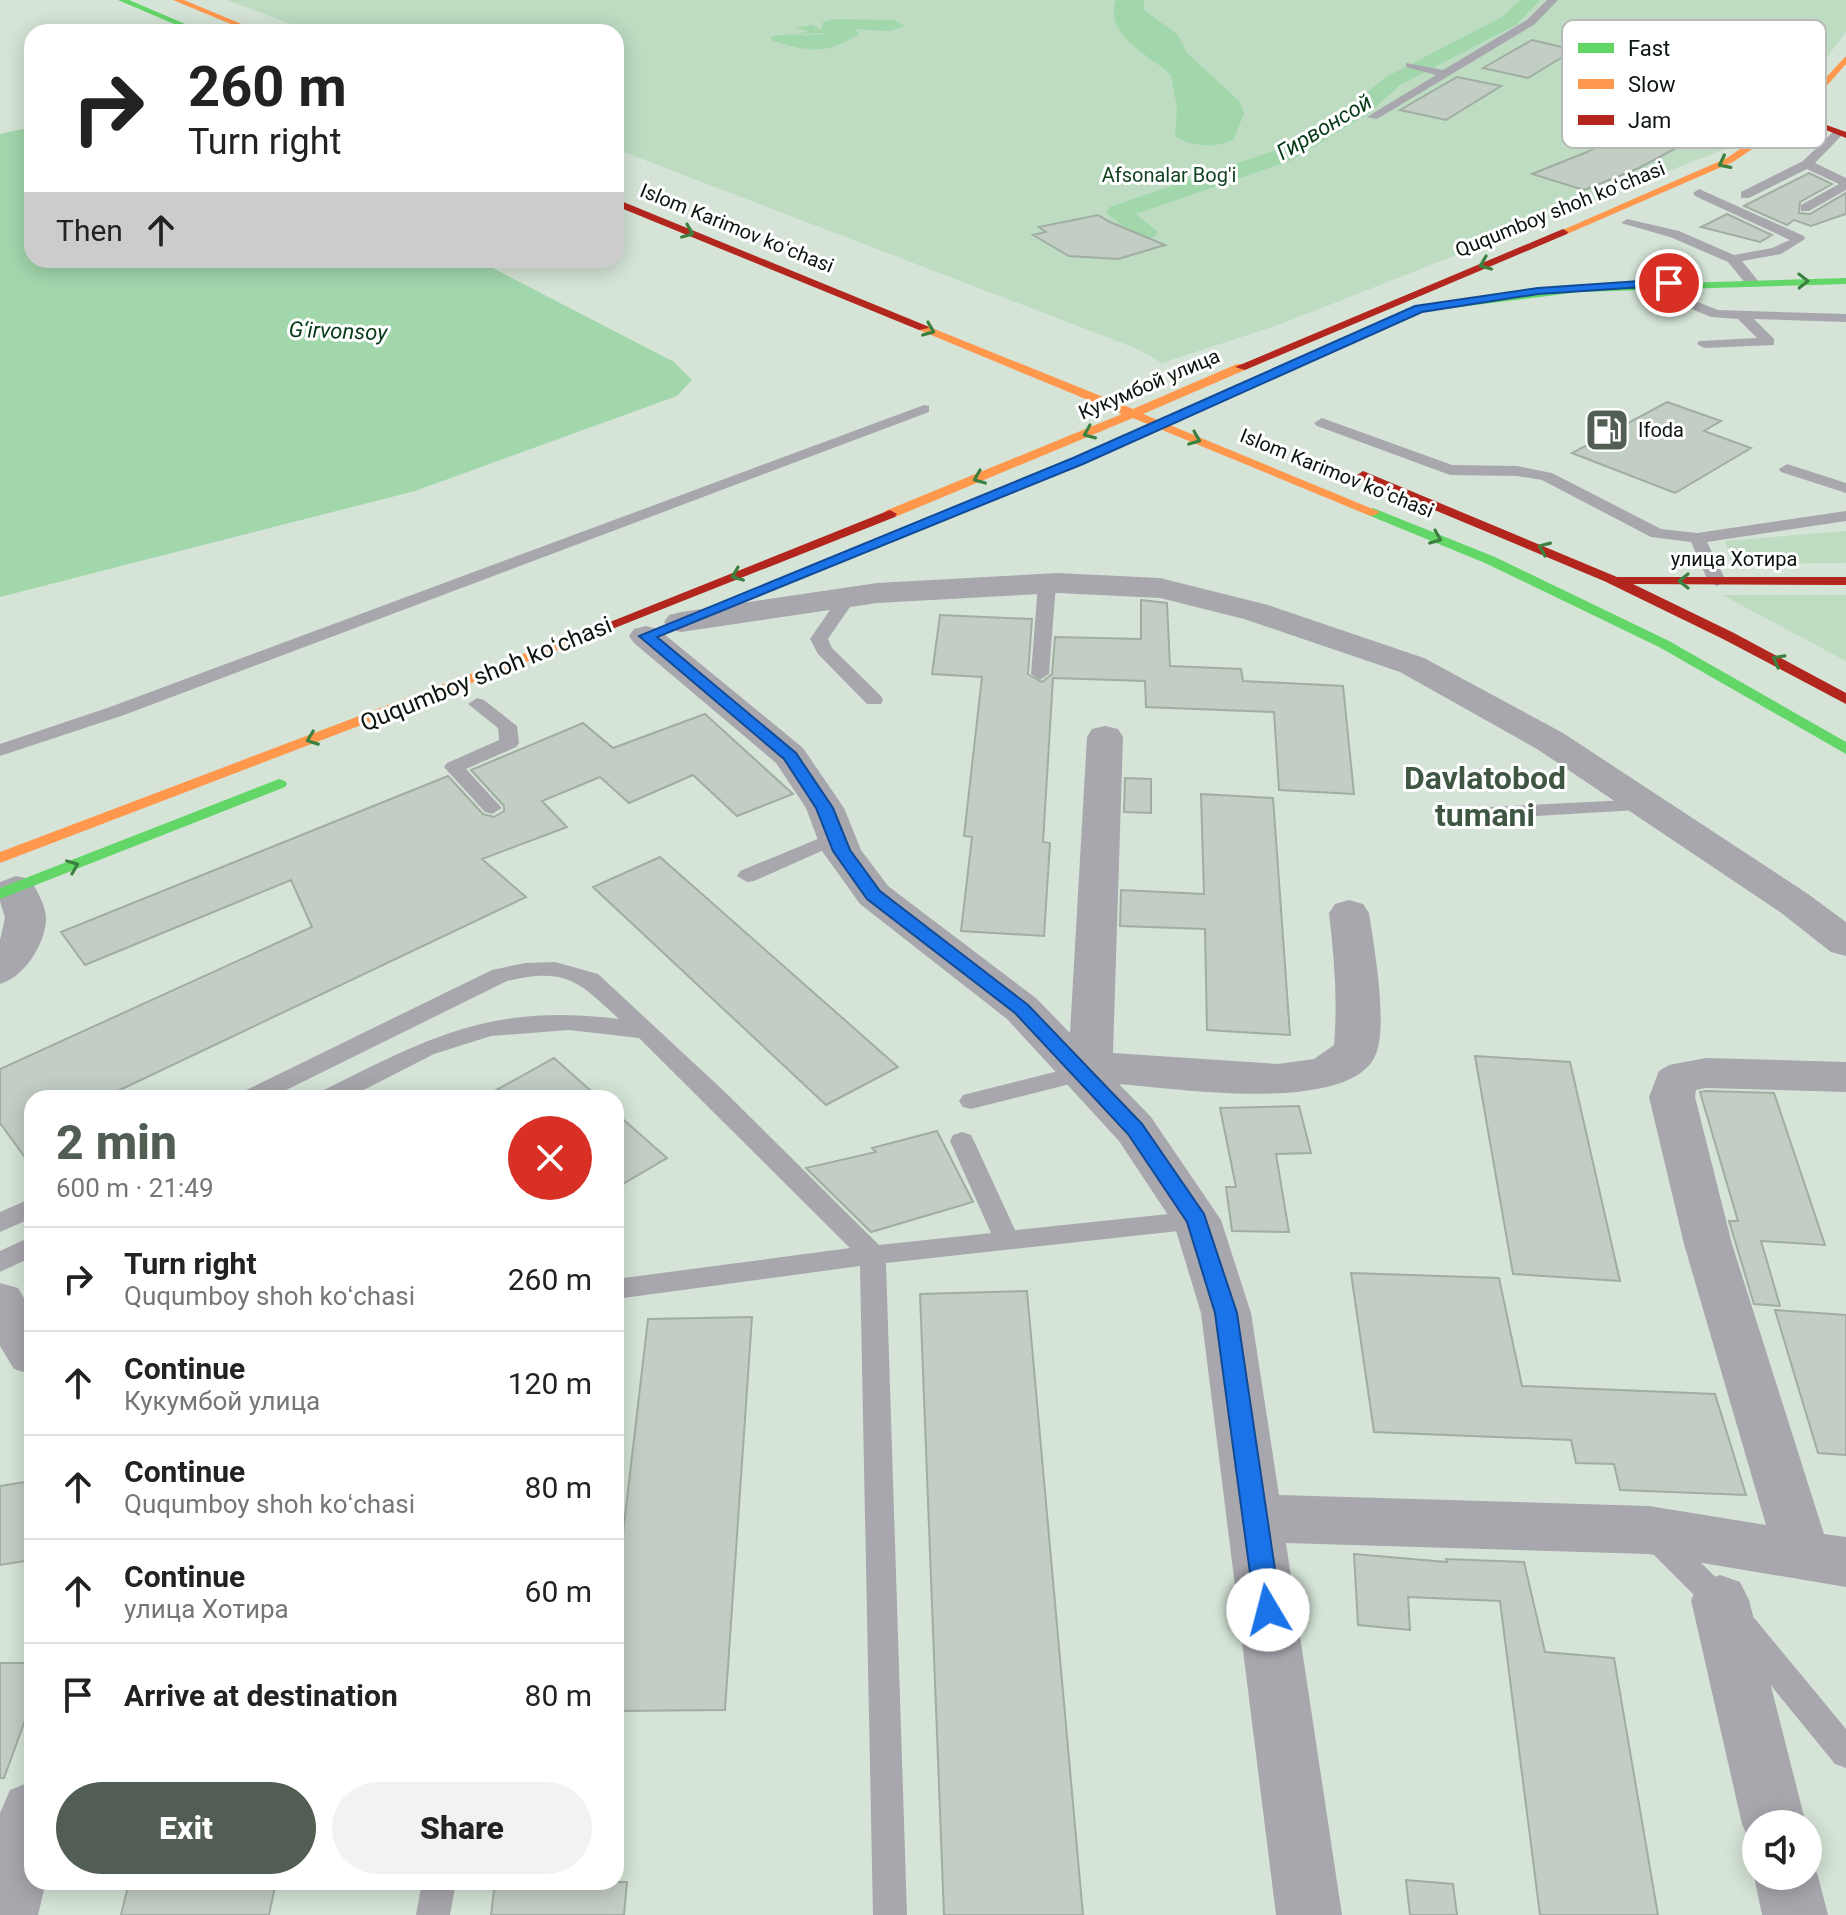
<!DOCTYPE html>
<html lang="en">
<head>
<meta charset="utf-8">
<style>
  :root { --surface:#fff; --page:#f2f2f2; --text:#222; --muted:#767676; --line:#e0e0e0; --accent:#525e54 }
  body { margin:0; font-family:Roboto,sans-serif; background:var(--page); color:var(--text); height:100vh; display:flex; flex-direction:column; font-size:30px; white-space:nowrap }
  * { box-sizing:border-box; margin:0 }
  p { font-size:26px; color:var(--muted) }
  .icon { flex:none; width:44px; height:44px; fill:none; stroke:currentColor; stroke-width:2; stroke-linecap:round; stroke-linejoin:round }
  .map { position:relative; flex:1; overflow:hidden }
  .panel { position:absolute; left:24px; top:1090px; width:600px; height:800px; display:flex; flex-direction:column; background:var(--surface); border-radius:24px; box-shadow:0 4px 20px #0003 }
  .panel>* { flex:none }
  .guide { position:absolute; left:24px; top:24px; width:600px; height:244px; border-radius:24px; box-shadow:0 4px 20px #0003; background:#fff; color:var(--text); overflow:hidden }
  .buttons { position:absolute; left:1742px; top:1810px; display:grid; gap:16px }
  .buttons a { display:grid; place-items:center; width:80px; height:80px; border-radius:50%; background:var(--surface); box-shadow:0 4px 20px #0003; font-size:40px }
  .pin { position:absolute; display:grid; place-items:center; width:68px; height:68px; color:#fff; margin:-34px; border:4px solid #fff; border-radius:50%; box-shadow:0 2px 8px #0007 }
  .me { position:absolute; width:88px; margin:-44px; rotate:352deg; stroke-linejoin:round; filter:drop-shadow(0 0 6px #0008) }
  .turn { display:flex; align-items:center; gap:28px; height:168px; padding:0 32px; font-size:36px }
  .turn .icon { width:104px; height:104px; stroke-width:2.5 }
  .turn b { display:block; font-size:56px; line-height:68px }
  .then { display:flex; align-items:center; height:76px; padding:0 32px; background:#0003; gap:16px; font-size:30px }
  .round { display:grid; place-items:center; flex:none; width:84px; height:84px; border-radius:42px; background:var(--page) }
  .summary { display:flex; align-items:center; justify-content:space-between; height:136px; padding:0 32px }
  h1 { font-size:48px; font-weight:800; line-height:60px; color:var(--accent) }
  .primary-button { display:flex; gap:16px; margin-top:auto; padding:16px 32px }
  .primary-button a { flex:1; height:92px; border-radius:48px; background:var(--accent); color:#fff; font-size:32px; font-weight:800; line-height:92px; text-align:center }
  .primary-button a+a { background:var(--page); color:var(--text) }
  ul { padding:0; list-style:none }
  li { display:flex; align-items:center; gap:24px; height:104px; padding:0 32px; border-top:2px solid var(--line) }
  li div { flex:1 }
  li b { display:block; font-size:30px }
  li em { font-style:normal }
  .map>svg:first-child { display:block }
  .green { fill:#bddcc2 }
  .water { fill:#a2d7ac }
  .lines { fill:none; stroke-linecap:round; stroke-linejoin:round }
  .canal { fill:#a2d7ac; fill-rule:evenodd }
  .building { fill:#c2cdc3; stroke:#a1ada3; stroke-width:2 }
  .lane { fill:#a9a7ae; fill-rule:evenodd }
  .street { fill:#a9a7ae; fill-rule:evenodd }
  .fast { fill:#63d668; fill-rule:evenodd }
  .slow { fill:#ff974d; fill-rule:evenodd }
  .jam { fill:#b3261e; fill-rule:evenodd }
  .oneway { stroke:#3c8040 }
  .route { fill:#1a73e8; stroke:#114b97; stroke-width:2 }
  .labels { text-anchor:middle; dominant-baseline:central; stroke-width:6; stroke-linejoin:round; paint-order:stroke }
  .far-park-label { font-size:20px; fill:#10431f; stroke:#fff }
  .far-street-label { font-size:20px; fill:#0c160e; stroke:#fff }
  .far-poi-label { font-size:20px; fill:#0c160e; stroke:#fff; text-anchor:start }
  .far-water-label { font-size:22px; font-style:italic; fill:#063b17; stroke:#fff }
  .street-label { font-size:24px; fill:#0c160e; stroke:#fff }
  .district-label { font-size:32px; font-weight:bold; fill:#3f5643; stroke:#fff }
  .key { fill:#fff; stroke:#b6b9b7; stroke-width:2 }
  .key-label { font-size:22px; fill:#0c160e }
</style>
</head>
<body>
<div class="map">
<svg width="1846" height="1915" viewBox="0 0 1846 1915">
  <rect width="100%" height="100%" fill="#d5e4d7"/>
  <path class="green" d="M227,0H1846V32L1812,77L1727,148L1281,324L1162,363L1135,348L616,149V32H311Z
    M1846,531V563L1732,564L1725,541Z
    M1722,595H1846V661Z"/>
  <path class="water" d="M1116,0H1144V10L1178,35L1187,53L1239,101L1244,113L1234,139C1218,149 1190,147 1175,136L1177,108L1171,75C1150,55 1103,36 1116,0Z
    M836,19L894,20L905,26L890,31L852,29L859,32L858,35C823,55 809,52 771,40V37C790,31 808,38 827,33L798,34L808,31L796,28L812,25L821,30L823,22Z
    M32,127V260H477L674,362L692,380L677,396L415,491L0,597V134Z"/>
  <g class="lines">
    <path class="canal" d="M1520,0H1540L1516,25L1400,85L1369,113L1292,160L1136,214L1158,232L1155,237L1114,248L1105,246L1102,241L1105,236L1127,230L1106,212L1110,207L1276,150L1353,103L1386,77L1502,17Z"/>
  </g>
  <path class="building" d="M1532,40L1574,50L1528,78L1483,68Z
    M1457,77L1501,86L1446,120L1400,110Z
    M1704,85L1763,97L1723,123L1639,168L1584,190L1532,174L1587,152Z
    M1809,173L1832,184L1800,202L1799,213L1810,214L1846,193V214L1811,226L1794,220L1787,225L1744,206Z
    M1727,214L1772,235L1760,242L1701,227Z
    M1098,215L1110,222L1165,245L1118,259L1069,256L1033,235L1046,232L1039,227Z
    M1667,402L1721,421L1704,431L1751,448L1675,493L1572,453Z
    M1141,600L1167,603L1170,666L1241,669L1243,681L1343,686L1354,794L1279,790L1274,712L1146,707L1145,681L1053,678L1043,842L1050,843L1044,936L961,931L972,837L964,836L982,677L932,674L940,615L1032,619L1028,674L1042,682L1052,674L1055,637L1141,639Z
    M705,714L793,794L737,816L693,775L629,803L600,777L542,801L567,827L482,859L526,897L103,1098H32V1167L0,1123V1069L312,927L291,880L85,965L61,932L448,776L483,814L494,817L504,811V806L471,770L583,723L613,748Z
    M1125,778L1151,779V813L1124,812Z
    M1201,794L1273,798L1290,1035L1207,1030L1205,929L1120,926L1121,890L1204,894Z
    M660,857L898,1067L826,1105L593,887Z
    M1475,1056L1570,1062L1620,1281L1513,1274Z
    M554,1058L599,1098H482Z
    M1706,1091L1774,1093L1825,1245L1761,1241L1780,1306L1754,1304L1729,1221H1738L1700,1092Z
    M1299,1106L1311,1153L1276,1154L1289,1232L1232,1231L1226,1187H1236L1220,1108Z
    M616,1113L667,1158L616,1188Z
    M937,1131L973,1202L871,1232L806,1168L876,1152L872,1148Z
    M1351,1273L1499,1278L1522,1386L1715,1394L1746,1495L1620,1490L1614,1464L1576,1463L1571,1440L1374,1432Z
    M1027,1291L1083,1915H944L920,1294Z
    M1775,1310L1846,1315V1455L1818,1453Z
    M752,1317L725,1710L616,1711V1593L648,1319Z
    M32,1481V1560L0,1565V1486Z
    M1354,1554L1447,1562L1446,1559L1524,1562L1545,1652L1614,1658L1658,1915H1540L1500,1601L1408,1597L1410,1630L1358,1625Z
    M0,1663H32V1701L4,1778H0Z
    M1406,1880L1453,1884L1457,1915H1410Z
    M129,1882H276L269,1915H121Z
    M495,1882H627L624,1915H491Z"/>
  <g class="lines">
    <path class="lane" d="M1547,0H1558L1535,24L1377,119L1367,117L1436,75L1406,67V63L1443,70L1527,20Z
      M1835,130L1845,132L1815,163L1846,178V190L1809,211H1801V205L1839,184L1807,169L1749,198H1741V192L1803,161Z
      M1699,189L1804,236L1805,239L1781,254L1742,261L1759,282L1752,286L1747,285L1728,262L1670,237L1621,223L1627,219L1679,231L1734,255L1772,248L1790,240L1695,196L1693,193Z
      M1643,280L1718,310L1846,314V322L1754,319L1774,339V345L1704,348L1697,344L1699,341L1757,338L1738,319L1711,317L1638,287L1636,284Z
      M924,405L929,406V412L124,715L0,756V744L110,707Z
      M1322,418L1452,465L1517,466L1552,473L1661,529L1697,533L1846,511V521L1707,542L1726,581L1717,586L1708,581L1691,542L1651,537L1542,480L1517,476L1450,475L1317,426L1314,423Z
      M1787,464L1846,483V493L1781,472L1779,469Z
      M1047,579L1056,584L1049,674L1040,680L1031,674L1038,584Z
      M847,593L856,598L828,639L832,648L881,696L883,700L881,704H867L818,654L810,639L841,594Z
      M477,698L484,700L517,726L519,743L516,747L466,769L502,808L492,814L485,812L444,767L447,763L499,740L498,728L468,704Z
      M1647,799L1657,805L1654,809L1472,820L1462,814L1472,808Z
      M837,831L847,837L844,841L754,881L747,882L737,876L740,871Z
      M555,962L598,974L725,1092L879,1245L991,1233L950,1141L953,1135L962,1132L971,1135L974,1141L1015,1230L1197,1211L1206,1213L1210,1220L1206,1227L1197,1229L886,1263L907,1915H873L860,1266L616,1299V1279L850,1248L639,1038L569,1030L491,1036L434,1054L348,1098H316L320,1092C430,1037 491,1003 619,1019C578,981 566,967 507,981L270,1098H238L242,1092L492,970L525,963Z
      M1082,1065L1090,1067L1094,1073L1090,1079L971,1109L963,1107L959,1101L963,1095Z
      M32,1198V1218L0,1232V1212Z
      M32,1236V1257L0,1272V1251Z
      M1658,1527L1668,1531L1733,1594L1737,1603L1733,1612L1722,1616L1711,1612L1648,1549L1643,1540L1648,1531Z
      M1744,1615L1755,1619L1846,1729V1768L1835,1764L1733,1639L1729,1629L1733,1619Z
      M422,1882H456L450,1915H416Z"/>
    <path class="street" d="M1058,573L1160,578L1268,605L1424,658L1563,733L1808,894L1846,922V956L1831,952L1780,912L1537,749L1400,672L1244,619L1160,598L1058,593L877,603L681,632L669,629L664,622L669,615L681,612L877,583Z
      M646,626L658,629L803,748L844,808L861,850L888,886L1037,999L1070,1033L1087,737L1092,729L1105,726L1118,729L1123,737L1113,1053L1278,1064L1314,1059L1334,1045C1338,1001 1334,957 1329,913L1335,904L1349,900L1363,904L1369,913C1374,946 1388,1024 1376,1054C1351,1116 1174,1088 1119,1084L1151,1117L1221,1220L1251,1313L1279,1495L1649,1506L1766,1525L1684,1244L1649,1097L1659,1071L1669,1065L1706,1058L1846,1062V1092L1706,1088L1696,1090L1695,1097L1732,1244L1824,1534L1846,1537V1587L1649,1554L1286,1543L1342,1915H1276L1201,1313L1174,1224L1119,1141L1007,1019L860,904L822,851L806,808L776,763L634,643L629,636L634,629Z
      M16,876L30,879C37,890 47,908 46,921C44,946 24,977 0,984V940L5,918L0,901V882Z
      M0,1283L18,1288L32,1311V1375L14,1369L0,1346Z
      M1720,1575L1740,1582L1749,1600L1806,1824H1756V1847L1752,1846L1742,1824L1691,1600L1700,1582Z
      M32,1781V1882H46L38,1915H0V1813L10,1790Z
      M1809,1854L1818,1876L1828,1915H1762L1754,1876L1756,1871V1876H1808Z"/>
    <path class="fast" d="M118,0H129L204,32H193Z
      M1846,278V284L1579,292L1419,312L1413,309L1419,306L1579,286Z
      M1373,508L1495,557L1669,641L1846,742V754L1659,647L1485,563L1368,515L1366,512Z
      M279,779L285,781L287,784L285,787L0,899V888Z"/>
    <path class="slow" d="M173,0H184L261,32H250Z
      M1846,56V64L1799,117L1733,162L1567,234L1558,232L1727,158L1793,113Z
      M919,326H927L1133,409L1237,364H1245V370L1143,414L1380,512L1373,516L1368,515L1133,418L895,517H885V511L1122,414L919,330Z
      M597,626L604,630L602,633L0,863V852Z"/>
    <path class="jam" d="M1793,113L1846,132V138L1793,117Z
      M616,199L927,326L929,328L919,330L616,206Z
      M1563,229L1568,232L1567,234L1245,370L1235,367Z
      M1363,471L1617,577H1846V585L1633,584L1734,633L1846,693V704L1723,639L1604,581L1358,478L1357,475Z
      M890,510L897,514L895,517L602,633L597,634L590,630Z"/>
  </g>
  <defs><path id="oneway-chevron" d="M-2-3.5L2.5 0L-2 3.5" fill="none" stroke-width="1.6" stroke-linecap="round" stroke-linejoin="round" transform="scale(2)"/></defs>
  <g class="oneway">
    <use href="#oneway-chevron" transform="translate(1724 163) rotate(153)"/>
    <use href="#oneway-chevron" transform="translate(688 232) rotate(22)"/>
    <use href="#oneway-chevron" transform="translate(1485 264) rotate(158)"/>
    <use href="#oneway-chevron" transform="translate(1803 281) rotate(-1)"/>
    <use href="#oneway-chevron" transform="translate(929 330) rotate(22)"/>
    <use href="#oneway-chevron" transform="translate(1089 433) rotate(157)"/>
    <use href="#oneway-chevron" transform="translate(1195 439) rotate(22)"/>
    <use href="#oneway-chevron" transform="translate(979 478) rotate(158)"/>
    <use href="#oneway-chevron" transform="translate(1436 538) rotate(22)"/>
    <use href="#oneway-chevron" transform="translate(1544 548) rotate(-157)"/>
    <use href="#oneway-chevron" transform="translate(737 575) rotate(158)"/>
    <use href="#oneway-chevron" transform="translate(1684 581) rotate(-180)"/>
    <use href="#oneway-chevron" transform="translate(1778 660) rotate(-151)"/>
    <use href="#oneway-chevron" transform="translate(312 739) rotate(159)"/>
    <use href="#oneway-chevron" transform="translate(73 866) rotate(-22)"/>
  </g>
  <path class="route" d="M1669,279L1673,280V285L1538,294L1422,312L1083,464L657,637L796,753L833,808L850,850L880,891L1028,1005L1142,1124L1204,1214L1237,1313L1281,1610L1277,1617L1268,1621L1259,1617L1255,1610L1215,1313L1187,1222L1128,1134L1015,1013L867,899L833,851L816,808L784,759L639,636L1073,458L1415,306L1538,288Z"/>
  <defs>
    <g id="fuel-square" transform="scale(2.3)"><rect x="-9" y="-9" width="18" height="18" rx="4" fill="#525e54" stroke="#fff"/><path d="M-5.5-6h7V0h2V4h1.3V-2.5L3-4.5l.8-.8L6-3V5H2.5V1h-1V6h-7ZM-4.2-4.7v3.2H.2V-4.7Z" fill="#fff"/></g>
  </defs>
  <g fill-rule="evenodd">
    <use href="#fuel-square" x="1607" y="430"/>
  </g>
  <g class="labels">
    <g class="far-park-label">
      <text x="1169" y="175">Afsonalar Bog'i</text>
    </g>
    <g class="far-street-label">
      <text transform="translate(1560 209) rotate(-22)">Ququmboy shoh koʻchasi</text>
      <text transform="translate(737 228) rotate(22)">Islom Karimov koʻchasi</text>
      <text transform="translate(1149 384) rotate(-23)">Кукумбой улица</text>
      <text transform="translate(1337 473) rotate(22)">Islom Karimov koʻchasi</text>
      <text x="1734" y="559">улица Хотира</text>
    </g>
    <g class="far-poi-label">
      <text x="1638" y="430">Ifoda</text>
    </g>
    <g class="far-water-label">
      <text transform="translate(1324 127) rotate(-31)">Гирвонсой</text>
      <text transform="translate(338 331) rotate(2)">G‘irvonsoy</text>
    </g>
    <g class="street-label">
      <text transform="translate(486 674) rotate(-22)">Ququmboy shoh koʻchasi</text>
    </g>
    <g class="district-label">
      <text x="1485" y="778">Davlatobod<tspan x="1485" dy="37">tumani</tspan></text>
    </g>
  </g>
  <rect x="1562" y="20" width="264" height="128" rx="12" class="key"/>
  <rect x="1578" y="43" width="36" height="10" fill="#63d668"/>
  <rect x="1578" y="79" width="36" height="10" fill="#ff974d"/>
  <rect x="1578" y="115" width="36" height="10" fill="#b3261e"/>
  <g class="key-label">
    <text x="1628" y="56">Fast</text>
    <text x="1628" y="92">Slow</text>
    <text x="1628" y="128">Jam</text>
  </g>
</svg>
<div class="buttons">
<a><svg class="icon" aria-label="sound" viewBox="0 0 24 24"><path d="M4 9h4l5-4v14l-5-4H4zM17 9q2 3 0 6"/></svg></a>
</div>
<div class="pin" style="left:1669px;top:283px;background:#d93025"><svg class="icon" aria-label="arrive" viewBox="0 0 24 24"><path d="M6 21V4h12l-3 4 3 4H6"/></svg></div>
<svg class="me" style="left:1268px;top:1610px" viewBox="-20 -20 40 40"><circle r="19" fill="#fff"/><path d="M0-13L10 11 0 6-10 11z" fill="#1a73e8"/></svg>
<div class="guide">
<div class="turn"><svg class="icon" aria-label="right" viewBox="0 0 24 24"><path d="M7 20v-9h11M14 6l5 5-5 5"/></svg><div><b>260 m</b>Turn right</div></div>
<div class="then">Then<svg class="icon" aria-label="ahead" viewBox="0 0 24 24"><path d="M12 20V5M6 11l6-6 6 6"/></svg></div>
</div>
<section class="panel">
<div class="summary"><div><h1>2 min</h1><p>600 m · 21:49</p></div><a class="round" style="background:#d93025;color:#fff"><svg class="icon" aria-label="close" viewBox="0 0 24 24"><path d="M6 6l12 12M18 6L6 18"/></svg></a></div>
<ul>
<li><svg class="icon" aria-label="right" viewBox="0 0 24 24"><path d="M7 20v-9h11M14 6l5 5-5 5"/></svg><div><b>Turn right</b><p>Ququmboy shoh koʻchasi</p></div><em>260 m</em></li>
<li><svg class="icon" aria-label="ahead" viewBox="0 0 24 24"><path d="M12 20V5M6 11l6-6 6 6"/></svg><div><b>Continue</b><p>Кукумбой улица</p></div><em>120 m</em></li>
<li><svg class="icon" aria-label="ahead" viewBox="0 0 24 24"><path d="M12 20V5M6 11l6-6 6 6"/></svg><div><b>Continue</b><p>Ququmboy shoh koʻchasi</p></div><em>80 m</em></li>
<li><svg class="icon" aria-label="ahead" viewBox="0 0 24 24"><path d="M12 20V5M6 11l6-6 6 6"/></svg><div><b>Continue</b><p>улица Хотира</p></div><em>60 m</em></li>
<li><svg class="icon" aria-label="arrive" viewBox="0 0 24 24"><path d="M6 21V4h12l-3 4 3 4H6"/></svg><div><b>Arrive at destination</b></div><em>80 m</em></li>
</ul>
<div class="primary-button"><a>Exit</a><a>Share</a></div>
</section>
</div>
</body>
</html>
